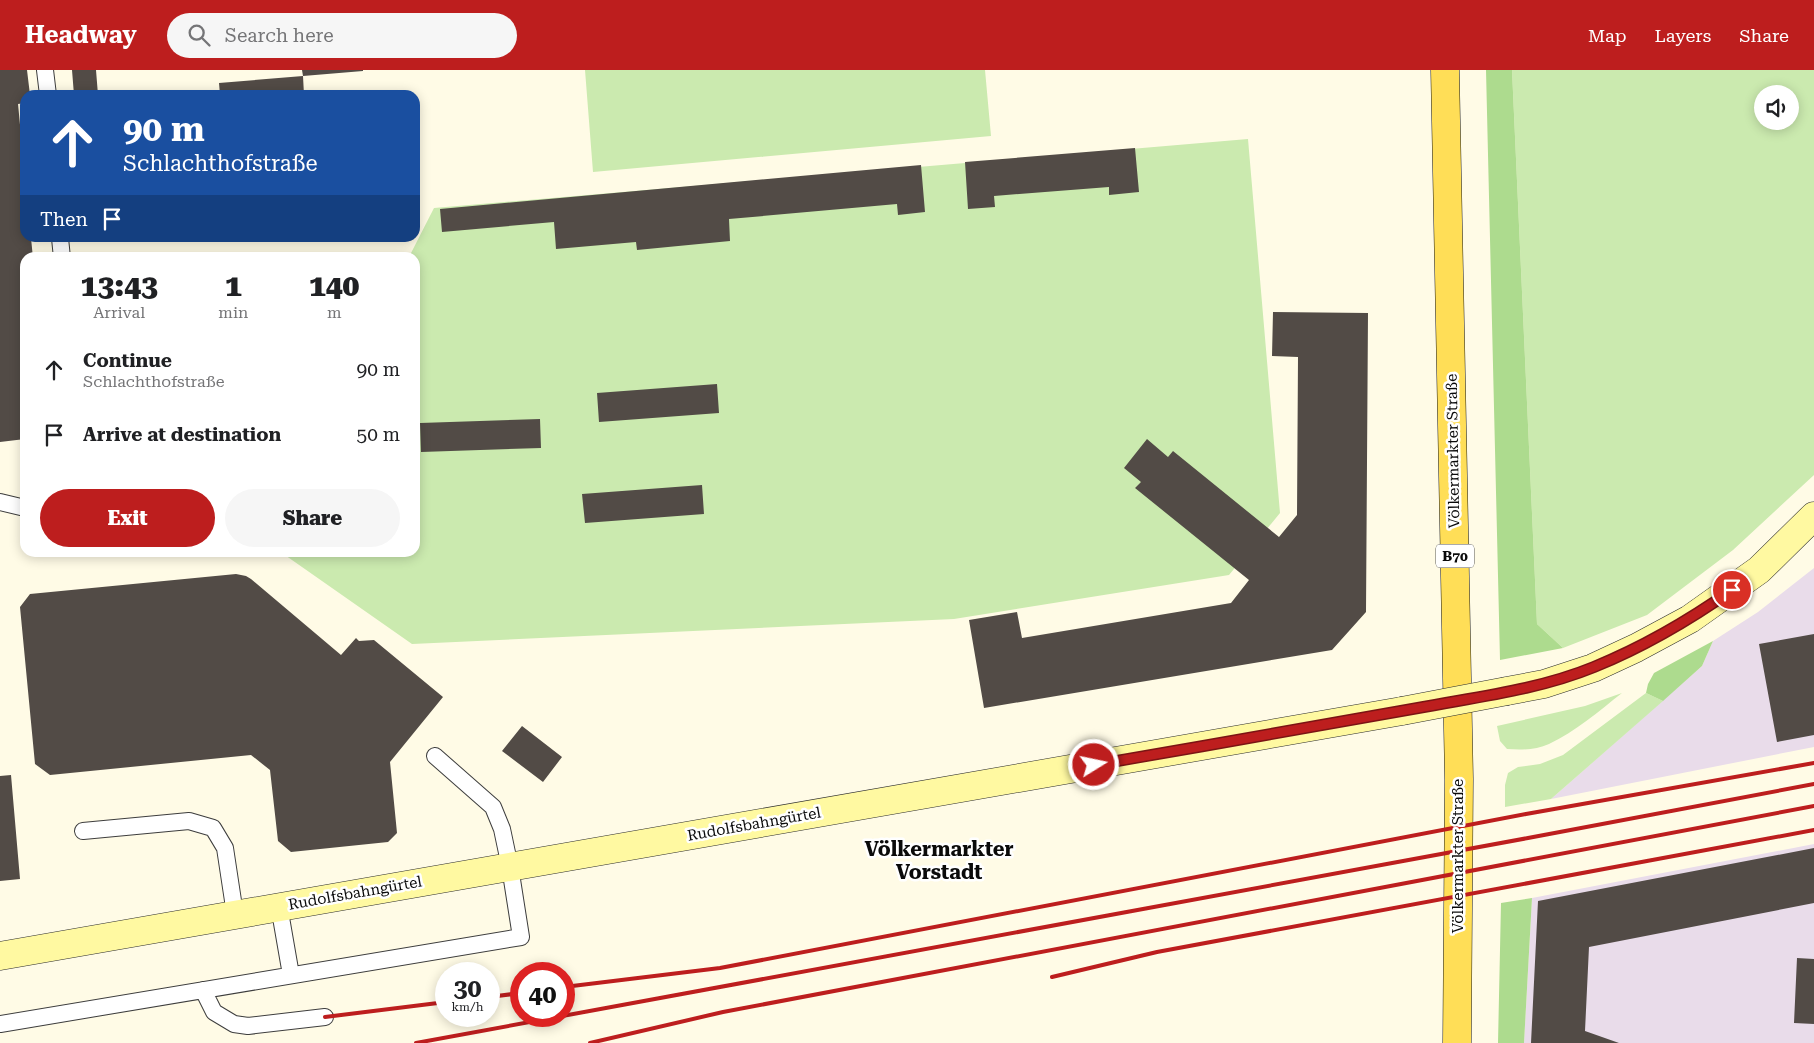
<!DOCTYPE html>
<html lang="en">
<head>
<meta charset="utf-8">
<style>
  :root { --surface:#fff; --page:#f6f6f6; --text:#202124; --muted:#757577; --accent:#bd1e1e }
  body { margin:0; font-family:"Roboto Serif",serif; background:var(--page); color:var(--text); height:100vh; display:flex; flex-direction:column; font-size:19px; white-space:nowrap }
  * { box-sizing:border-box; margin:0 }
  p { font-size:16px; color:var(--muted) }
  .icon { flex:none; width:28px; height:28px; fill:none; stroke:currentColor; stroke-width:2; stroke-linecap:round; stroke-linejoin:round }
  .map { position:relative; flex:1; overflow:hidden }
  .details { position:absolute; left:20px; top:182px; width:400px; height:305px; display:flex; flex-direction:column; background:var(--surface); border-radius:15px; box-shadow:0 2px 12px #0003 }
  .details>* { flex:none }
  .guide { position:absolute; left:20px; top:20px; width:400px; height:152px; border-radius:15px; box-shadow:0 2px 12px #0003; background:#1a4fa0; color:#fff; overflow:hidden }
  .buttons { position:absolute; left:1754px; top:15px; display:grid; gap:10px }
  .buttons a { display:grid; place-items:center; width:45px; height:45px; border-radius:50%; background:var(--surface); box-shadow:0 2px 12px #0003; font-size:25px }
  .speed { position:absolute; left:435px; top:892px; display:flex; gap:10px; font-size:25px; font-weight:700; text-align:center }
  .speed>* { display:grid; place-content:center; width:65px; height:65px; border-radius:50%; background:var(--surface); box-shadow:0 2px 12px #0003; line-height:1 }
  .speed small { font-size:12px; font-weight:400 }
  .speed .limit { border:8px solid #d22; background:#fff; color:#111 }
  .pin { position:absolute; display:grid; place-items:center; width:42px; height:42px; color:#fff; margin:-21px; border:2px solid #fff; border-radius:50%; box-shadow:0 1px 5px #0007 }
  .me { position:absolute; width:55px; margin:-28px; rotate:80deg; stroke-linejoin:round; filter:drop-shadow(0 0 4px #0008) }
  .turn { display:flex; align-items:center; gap:18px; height:105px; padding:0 20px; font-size:22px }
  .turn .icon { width:65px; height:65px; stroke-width:2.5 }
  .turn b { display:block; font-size:35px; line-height:42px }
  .then { display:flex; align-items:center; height:48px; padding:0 20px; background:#0003; gap:10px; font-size:19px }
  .eta { display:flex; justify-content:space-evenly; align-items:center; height:85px; text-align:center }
  .eta b { font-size:30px; font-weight:800; line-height:35px }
  .primary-button { display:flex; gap:10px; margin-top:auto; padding:10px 20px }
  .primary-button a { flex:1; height:58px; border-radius:30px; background:var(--accent); color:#fff; font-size:20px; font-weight:800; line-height:58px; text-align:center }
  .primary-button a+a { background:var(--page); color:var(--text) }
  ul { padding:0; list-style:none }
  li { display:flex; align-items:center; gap:15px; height:65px; padding:0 20px }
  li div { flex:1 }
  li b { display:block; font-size:19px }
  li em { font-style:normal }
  header { display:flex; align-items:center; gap:30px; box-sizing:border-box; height:70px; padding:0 25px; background:var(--accent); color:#fff }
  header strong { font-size:24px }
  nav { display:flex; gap:28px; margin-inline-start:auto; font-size:18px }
  .search { width:350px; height:45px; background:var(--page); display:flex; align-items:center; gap:12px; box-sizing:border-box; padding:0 18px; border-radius:28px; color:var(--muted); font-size:19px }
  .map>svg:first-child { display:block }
  .industrial { fill:#e9dcea }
  .green { fill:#cbeaaf; fill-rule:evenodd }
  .forest { fill:#addb8e }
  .building { fill:#524b46 }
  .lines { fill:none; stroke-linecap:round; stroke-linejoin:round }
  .lane-casing { stroke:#3d3d3d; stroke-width:18 }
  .secondary-casing { stroke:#2c2c2c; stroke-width:29 }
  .primary-casing { stroke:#1b1b1b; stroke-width:29 }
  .lane { stroke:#fff; stroke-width:16 }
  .secondary { stroke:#fff9a1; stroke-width:28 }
  .primary { stroke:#ffde57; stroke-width:28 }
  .rail { stroke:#bd1e1e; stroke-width:4 }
  .secondary-bridge-casing { stroke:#2c2c2c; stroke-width:29; stroke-linecap:butt }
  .secondary-bridge { stroke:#fff9a1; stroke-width:28 }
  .route-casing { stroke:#7b1414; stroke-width:12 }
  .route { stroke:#bd1e1e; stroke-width:9 }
  .labels { text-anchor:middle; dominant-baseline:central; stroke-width:5; stroke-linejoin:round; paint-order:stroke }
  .shield { fill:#fff; stroke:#545454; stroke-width:1 }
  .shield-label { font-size:14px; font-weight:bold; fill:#0a0a0a }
  .street-label { font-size:15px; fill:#0a0a0a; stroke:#fff }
  .district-label { font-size:20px; font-weight:bold; fill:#0a0a0a; stroke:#fff }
</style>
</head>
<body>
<header>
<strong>Headway</strong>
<div class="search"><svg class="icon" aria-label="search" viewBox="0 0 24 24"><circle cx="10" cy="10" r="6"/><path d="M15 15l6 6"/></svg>Search here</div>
<nav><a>Map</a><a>Layers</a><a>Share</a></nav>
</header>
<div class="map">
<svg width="1814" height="973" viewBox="0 0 1814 973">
  <rect width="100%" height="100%" fill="#fffbe6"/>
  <path class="industrial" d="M1814,498V677L1551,729L1702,596L1713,571L1758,542Z
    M1814,774V973H1524L1532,828Z"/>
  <path class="green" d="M585,0H985L991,66L593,102Z
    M1512,0H1814V405L1733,480L1647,545L1563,578L1537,554ZM1762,24H1790V51H1762Z
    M1248,69L1280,443L1229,505L954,549L412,574L282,483L415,482V188L409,187L434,138Z
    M1622,623C1599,641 1575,662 1549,674C1536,680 1521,680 1507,679L1500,671L1497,656L1585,636Z
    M1646,623L1663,631L1551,729L1505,737V715L1508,703L1518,697L1540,694L1563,685Z"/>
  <path class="forest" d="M1486,0H1512L1537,554L1563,578L1500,590Z
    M1713,571L1702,596L1663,631L1646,623L1648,614L1654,603Z
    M1532,828L1524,973H1498L1501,833Z"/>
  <path class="building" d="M0,0H27L30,25H25V33L18,34L25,107V168H31L33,188H25V369L0,372Z
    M72,0H96L98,25H74Z
    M302,0H363V1L303,6Z
    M303,6L304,25H220L219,13Z
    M1135,78L1139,122L1109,125V117L994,126L995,137L968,139L965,92Z
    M921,95L925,142L898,145L897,134L729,149L730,171L637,180L636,172L556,179L554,152L442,162L440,139Z
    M1273,242L1368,243L1366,542L1332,580L984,638L969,550L1017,542L1022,568L1231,533L1249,510L1135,418L1141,412L1124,398L1147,369L1168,387L1173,381L1279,467L1297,445L1298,287L1272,286Z
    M717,314L719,343L599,352L597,323Z
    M540,349L541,378L421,382L420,353Z
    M702,415L704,444L585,453L582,424Z
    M236,504L246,506L251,509L341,585L356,568L359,571L374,570L443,627L390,692L397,763L388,772L291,782L278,771L270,700L251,685L50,705L35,694L20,537L30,524Z
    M1814,564V665L1777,672L1759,574Z
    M522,656L562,687L543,712L502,681Z
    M11,705L20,809L0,811V706Z
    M1814,778V833L1589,877L1585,961L1619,973H1531L1538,831Z
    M1797,888L1814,889V954L1794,953Z"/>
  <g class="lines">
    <g class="lane-casing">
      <path id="lane" d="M45,0L48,25
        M60,168L62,188
        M0,432L25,438
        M83,761L189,751L213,758L225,778L235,844
        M279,836L291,905
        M203,920L214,942L234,954L248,956L325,947
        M0,954L521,867L510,797L502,759L493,737L435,686"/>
    </g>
    <g class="secondary-casing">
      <path id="secondary" d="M1507,621L1544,614L1593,598L1636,578L1690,549L1759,500L1814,446
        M0,886L1402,641"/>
    </g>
    <g class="primary-casing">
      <path id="primary" d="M1445,0L1459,709L1457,973"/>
    </g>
    <use href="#lane" class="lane"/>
    <use href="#secondary" class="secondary"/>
    <use href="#primary" class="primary"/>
    <path class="rail" d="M1052,907L1157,882L1814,760
      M564,917L720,898L1526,744L1814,693
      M489,927L521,923
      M325,947L446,932
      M416,973L1528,768L1814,714
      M590,973L723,942L1814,736"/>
    <g class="secondary-bridge-casing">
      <path id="secondary-bridge" d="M1402,641L1507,621"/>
    </g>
    <use href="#secondary-bridge" class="secondary-bridge"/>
  </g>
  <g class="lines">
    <g class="route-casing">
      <path id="route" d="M1094,695C1202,676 1310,658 1418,638C1476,627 1538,620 1594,597C1643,577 1688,551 1732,520"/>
    </g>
    <use href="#route" class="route"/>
  </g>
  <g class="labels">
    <rect class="shield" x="1436" y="474.5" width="38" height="23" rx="4"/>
    <g class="shield-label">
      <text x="1455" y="486">B70</text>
    </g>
    <g class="street-label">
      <text transform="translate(1453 381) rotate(-91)">Völkermarkter Straße</text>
      <text transform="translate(754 754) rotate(-10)">Rudolfsbahngürtel</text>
      <text transform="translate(1458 786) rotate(-90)">Völkermarkter Straße</text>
      <text transform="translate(355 823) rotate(-10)">Rudolfsbahngürtel</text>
    </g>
    <g class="district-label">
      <text x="939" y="779">Völkermarkter<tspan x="939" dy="23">Vorstadt</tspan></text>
    </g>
  </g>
</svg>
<div class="buttons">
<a><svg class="icon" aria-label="sound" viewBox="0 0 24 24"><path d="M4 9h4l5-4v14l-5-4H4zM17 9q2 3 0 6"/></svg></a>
</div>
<div class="speed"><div>30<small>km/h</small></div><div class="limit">40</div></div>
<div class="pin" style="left:1732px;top:520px;background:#d93025"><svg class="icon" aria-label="arrive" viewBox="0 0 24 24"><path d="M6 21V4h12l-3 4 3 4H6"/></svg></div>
<svg class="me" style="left:1094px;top:695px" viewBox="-20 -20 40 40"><circle r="17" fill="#bd1e1e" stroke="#fff" stroke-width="3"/><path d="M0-11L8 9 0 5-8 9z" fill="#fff"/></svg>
<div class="guide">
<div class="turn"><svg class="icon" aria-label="ahead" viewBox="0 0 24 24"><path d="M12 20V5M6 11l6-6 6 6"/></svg><div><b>90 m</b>Schlachthofstraße</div></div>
<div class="then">Then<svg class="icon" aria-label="arrive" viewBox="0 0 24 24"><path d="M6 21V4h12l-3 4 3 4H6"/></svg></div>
</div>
<section class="details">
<div class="eta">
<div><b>13:43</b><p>Arrival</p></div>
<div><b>1</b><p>min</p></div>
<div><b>140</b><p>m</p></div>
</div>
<ul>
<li><svg class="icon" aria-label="ahead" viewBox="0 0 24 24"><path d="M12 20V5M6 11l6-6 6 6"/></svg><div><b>Continue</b><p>Schlachthofstraße</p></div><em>90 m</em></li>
<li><svg class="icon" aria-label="arrive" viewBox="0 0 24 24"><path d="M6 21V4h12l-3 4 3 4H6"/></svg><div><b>Arrive at destination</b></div><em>50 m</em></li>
</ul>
<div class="primary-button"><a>Exit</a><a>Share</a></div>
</section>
</div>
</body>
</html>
